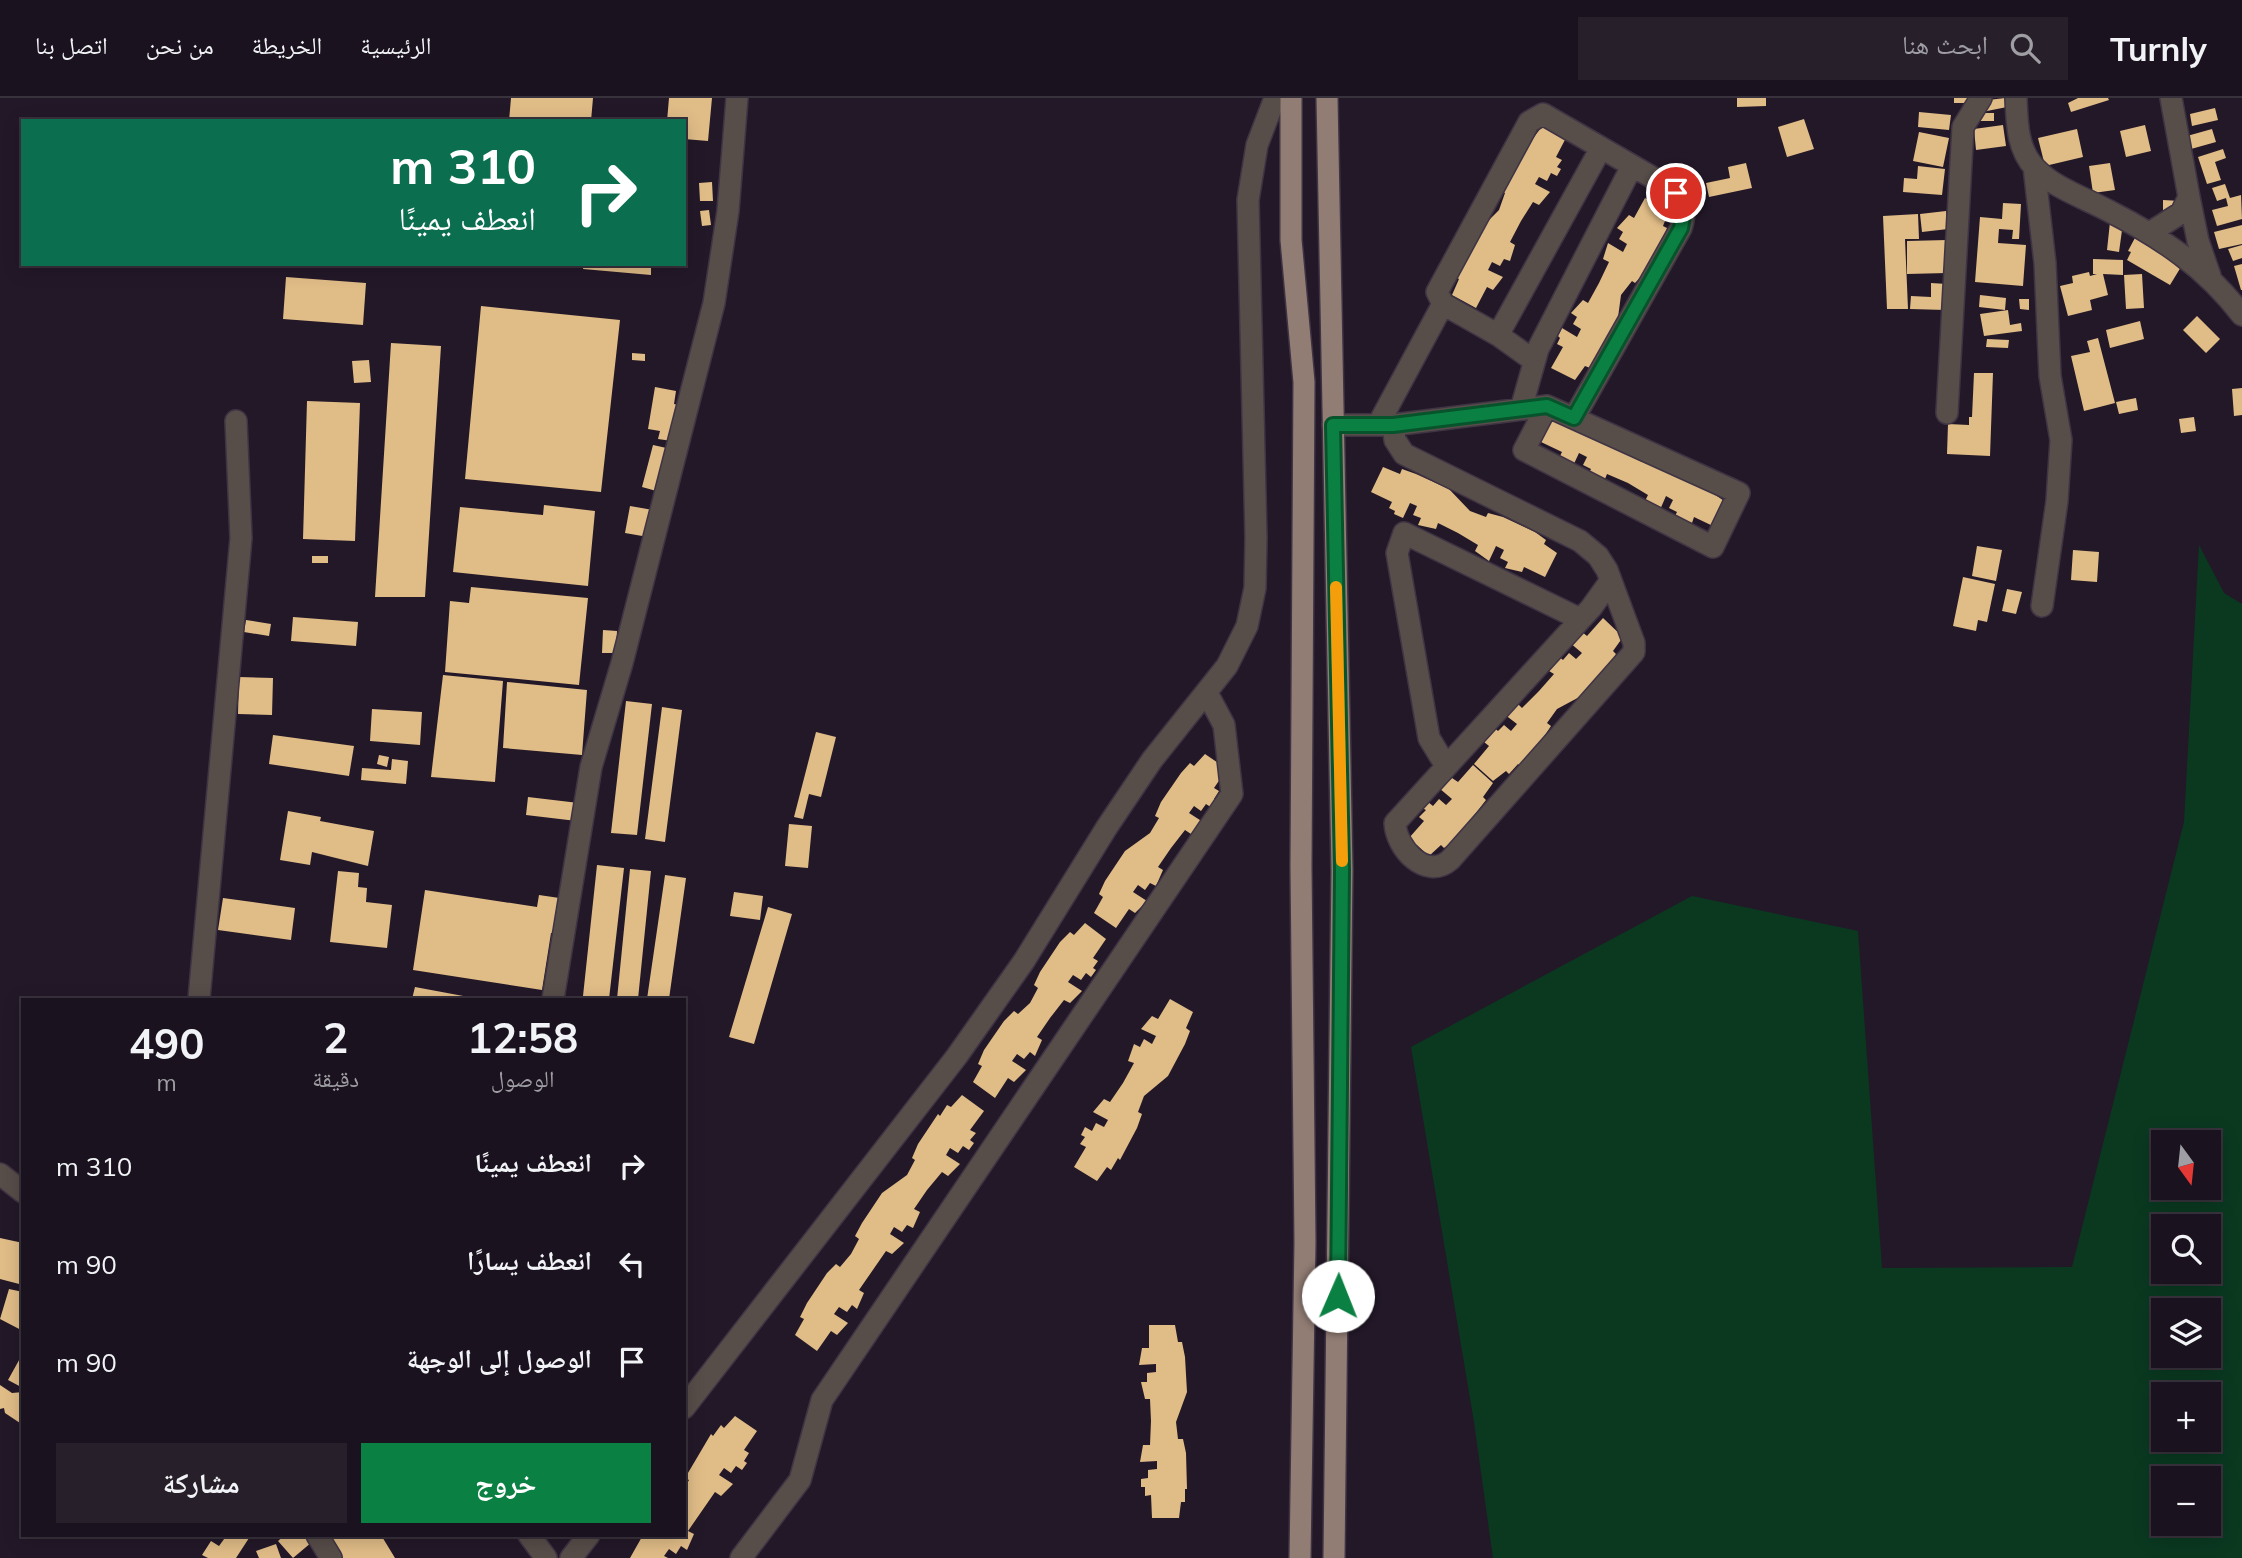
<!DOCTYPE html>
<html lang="ar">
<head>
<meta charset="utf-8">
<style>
  :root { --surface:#1a121e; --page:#27202b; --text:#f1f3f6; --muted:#9f9ea4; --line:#38323c; --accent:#0b8043 }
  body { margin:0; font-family:Mulish,"Noto Naskh Arabic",sans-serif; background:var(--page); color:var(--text); direction:rtl; height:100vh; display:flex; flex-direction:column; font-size:26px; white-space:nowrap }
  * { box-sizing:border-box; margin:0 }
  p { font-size:23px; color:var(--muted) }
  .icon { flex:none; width:38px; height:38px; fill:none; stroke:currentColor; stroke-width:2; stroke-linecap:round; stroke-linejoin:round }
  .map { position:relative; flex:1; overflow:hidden; direction:ltr }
  .details { position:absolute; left:21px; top:900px; width:665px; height:539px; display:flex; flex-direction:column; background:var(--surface); border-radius:0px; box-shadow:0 4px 18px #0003,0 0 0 2px var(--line); direction:rtl }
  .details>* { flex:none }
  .guide { position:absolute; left:21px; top:21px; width:665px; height:147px; border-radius:0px; box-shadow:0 4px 18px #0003,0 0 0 2px var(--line); direction:rtl; background:#0b6e4f; color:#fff; overflow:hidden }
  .needle { width:46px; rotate:165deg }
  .controls { position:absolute; left:2151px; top:1032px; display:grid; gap:14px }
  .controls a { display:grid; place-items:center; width:70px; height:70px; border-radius:0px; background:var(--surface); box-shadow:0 4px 18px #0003,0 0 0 2px var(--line); font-size:35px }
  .pin { position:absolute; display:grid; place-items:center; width:60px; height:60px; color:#fff; margin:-30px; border:4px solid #fff; border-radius:50%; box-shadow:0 2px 7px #0007 }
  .me { position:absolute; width:77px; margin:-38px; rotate:1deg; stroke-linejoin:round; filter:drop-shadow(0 0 5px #0008) }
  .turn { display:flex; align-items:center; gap:24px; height:147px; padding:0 35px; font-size:32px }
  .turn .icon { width:91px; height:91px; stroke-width:2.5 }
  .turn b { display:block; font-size:49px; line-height:60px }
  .eta { display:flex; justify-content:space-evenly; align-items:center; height:119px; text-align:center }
  .eta b { font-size:42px; font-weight:700; line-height:49px }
  .action { display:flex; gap:14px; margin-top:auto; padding:14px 35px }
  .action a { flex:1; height:80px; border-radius:0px; background:var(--accent); color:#fff; font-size:28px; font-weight:700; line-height:80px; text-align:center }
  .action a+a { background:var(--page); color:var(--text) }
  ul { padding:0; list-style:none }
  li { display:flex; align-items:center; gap:21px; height:98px; padding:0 35px }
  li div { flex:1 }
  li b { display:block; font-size:26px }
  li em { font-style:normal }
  header { display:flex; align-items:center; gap:42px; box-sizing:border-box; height:98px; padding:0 35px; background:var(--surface); border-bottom:2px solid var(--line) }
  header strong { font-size:33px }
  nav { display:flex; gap:38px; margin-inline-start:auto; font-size:24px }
  .search { width:490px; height:63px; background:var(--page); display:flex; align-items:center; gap:18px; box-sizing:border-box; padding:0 24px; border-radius:0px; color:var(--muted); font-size:26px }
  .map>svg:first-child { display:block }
  .green { fill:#0a3920; fill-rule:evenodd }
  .building { fill:#e0bc87 }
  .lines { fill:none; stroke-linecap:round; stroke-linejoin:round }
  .minor-casing { stroke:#3f3444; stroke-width:24 }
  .major-casing { stroke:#3f3444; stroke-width:24 }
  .minor { stroke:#574d49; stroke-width:21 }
  .major { stroke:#927d74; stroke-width:21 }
  .route-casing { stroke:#07532c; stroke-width:18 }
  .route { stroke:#0b8043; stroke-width:12 }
  .slow { stroke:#f59e0b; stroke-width:12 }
</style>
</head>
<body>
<header>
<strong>Turnly</strong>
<div class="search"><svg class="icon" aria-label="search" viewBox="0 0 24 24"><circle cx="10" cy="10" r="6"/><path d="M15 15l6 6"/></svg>ابحث هنا</div>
<nav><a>الرئيسية</a><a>الخريطة</a><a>من نحن</a><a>اتصل بنا</a></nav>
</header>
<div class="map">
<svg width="2242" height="1460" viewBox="0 0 2242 1460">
  <rect width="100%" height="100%" fill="#231828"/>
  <path class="green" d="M2199,447L2224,495L2242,506V1460H1493L1474,1324L1411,949L1692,798L1858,833L1882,1170L2072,1169L2184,724ZM2163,1045H2208V1090H2163ZM2163,1129H2208V1174H2163ZM2163,1213H2208V1258H2163ZM2163,1297H2208V1342H2163ZM2163,1381H2208V1426H2163Z"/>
  <path class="building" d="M511,0H593L591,23H509Z
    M669,0H712L708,43L684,41V23H667Z
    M1737,0H1766V8L1737,9Z
    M1954,0H1973V5H1954Z
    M2005,0L2007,9L1982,14L1980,3Z
    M2078,0H2108L2109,2L2071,14L2068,5Z
    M2215,10L2218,22L2192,28L2190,16Z
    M1919,14L1951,17L1949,32L1918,29Z
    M1981,15H1994V23H1981Z
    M1804,21L1814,51L1787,59L1778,29Z
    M1544,26L1567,38L1556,59L1562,62L1557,69L1561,71L1557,78L1551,75L1547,83L1539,79L1535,86L1550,94L1539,107L1533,104L1521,123L1510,144L1515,147L1510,163L1504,161L1500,168L1492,164L1488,172L1503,179L1493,192L1487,189L1476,210L1452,197L1459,181L1454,178L1484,122L1487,124L1499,112L1505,95L1501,93L1530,37L1534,39Z
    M2003,27L2006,48L1976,52L1974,31Z
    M2145,27L2151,53L2126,59L2120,33Z
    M2077,31L2083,59L2045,68L2038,40Z
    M2212,31L2216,44L2191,51L2187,38Z
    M1919,34L1949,40L1943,69L1913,63Z
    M2223,51L2226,60L2215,64L2221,82L2207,86L2198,59Z
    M1746,65L1752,90L1709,99L1706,85L1730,80L1728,69Z
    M2110,65L2115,92L2093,95L2089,68Z
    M1918,68L1945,71L1942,97L1903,94L1904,80L1917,81Z
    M712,84L713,103H700L699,85Z
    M2225,86L2230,100L2241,97L2242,121L2217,128L2212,112L2228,108L2226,100L2217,103L2212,90Z
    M1645,100L1669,113L1663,128L1667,130L1663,143L1645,174L1635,185L1632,183L1621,197L1617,227L1599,259L1590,270L1585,268L1575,282L1551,270L1563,249L1557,246L1560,240L1558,238L1562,230L1577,239L1581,231L1573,226L1577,219L1571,215L1583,202L1588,205L1599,185L1609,164L1603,161L1608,145L1623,154L1627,146L1619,141L1623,134L1617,130L1629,117L1634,120Z
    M2163,102L2180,103L2179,114H2163Z
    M2003,105L2021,106L2019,141H2012L2013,132L1999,131L1998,145L2026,147L2023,188L1975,184L1980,119L2002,121Z
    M709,112L711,127L702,128L700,113Z
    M1946,113L1948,131L1922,134L1920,116Z
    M1918,116L1919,141H1905L1908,211H1887L1883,118Z
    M2110,124L2123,125L2119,154L2107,152Z
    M2242,127V146L2219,151L2214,134Z
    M2137,136L2184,164L2170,187L2127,162L2131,154L2128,153Z
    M1947,142V175L1907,176V143Z
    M2242,147V160L2233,163L2228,151Z
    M2093,161L2123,162V177L2103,176L2108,197L2090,202L2092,212L2068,218L2060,188L2073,185L2072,178L2089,174L2090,178L2097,176H2093Z
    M584,166H651V177L583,171Z
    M2242,166V192H2241L2234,168Z
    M2142,176L2144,210L2126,211L2124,177Z
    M286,179L366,185L363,227L283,221Z
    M1931,185L1947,186L1946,212L1910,211L1911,198L1931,199Z
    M1980,197L2006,200L2005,212L1979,209Z
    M2019,201H2029V212L2020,211Z
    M481,208L620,222L601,394L465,381Z
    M2008,212L2010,227L2021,225L2022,233L1984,238L1980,216Z
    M2197,218L2220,241L2206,255L2183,232Z
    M2140,223L2144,241L2110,250L2106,232Z
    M2098,240L2115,305L2084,313L2071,258L2090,254L2087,243Z
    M1987,241L2009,242L2008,250L1986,249Z
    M391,245L441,248L425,499H375Z
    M632,255L645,256V263L632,262Z
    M369,262L371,284L354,285L352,263Z
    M1974,275H1993L1990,358L1947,356L1948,326L1969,327V319H1972Z
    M655,289L676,293L674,306L685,308L679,344L658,341L660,333L648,331Z
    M2242,290V317L2234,318L2232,291Z
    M2136,300L2138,312L2119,316L2116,304Z
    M307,303L360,305L355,443L303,441Z
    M2194,319L2196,333L2181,335L2179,321Z
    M1553,320L1640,363L1656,369L1658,365L1716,392L1714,396L1727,405L1715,429L1694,419L1692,425L1674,420L1677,414L1669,410L1673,402L1666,398L1659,414L1645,403L1648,397L1628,385L1607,376L1605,381L1588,377L1591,371L1583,367L1587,359L1579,355L1572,370L1559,360L1562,354L1541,344Z
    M653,347L671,351L660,394L642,389Z
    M1383,369L1400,376L1402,371L1416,376L1449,391L1470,413L1486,419L1488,415L1503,419L1535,434L1546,442L1544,446L1557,455L1545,479L1524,469L1522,474L1505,470L1508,464L1500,460L1504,452L1496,448L1489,463L1475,453L1478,447L1458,435L1438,425L1436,431L1418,427L1421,420L1413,417L1417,408L1410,405L1403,420L1394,416L1395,413L1389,410L1392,404L1371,394Z
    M544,407L595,413L588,488L453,474L460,409L543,417Z
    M630,408L653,412L648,439L625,435Z
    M1977,448L2002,452L1996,483L1972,478Z
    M2073,452L2099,454L2097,484L2071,482Z
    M312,458H328V465H312Z
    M1963,479L1995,486L1987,524L1978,522L1976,533L1953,528Z
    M471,489L588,500L579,587L445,574L450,503L469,505Z
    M2007,491L2022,494L2016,516L2002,513Z
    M293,519L358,524L356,548L291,543Z
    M1603,520L1623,539L1613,553L1616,556L1608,569L1585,596L1557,611L1547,625L1551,628L1543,640L1520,668L1518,666L1509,676L1506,673L1493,683L1474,666L1489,648L1484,644L1490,638L1487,635L1493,629L1498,633L1504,627L1511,633L1517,626L1504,616L1517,605L1522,610L1539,593L1554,576L1549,573L1558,558L1563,562L1569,555L1576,561L1582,555L1569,544L1582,534L1587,538Z
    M246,522L271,526L269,538L244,534Z
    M603,532L617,533L616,555H602Z
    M443,577L503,583L495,684L431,679Z
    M239,579L273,580L272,617L238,616Z
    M507,584L587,592L582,657L503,650Z
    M626,603L652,606L637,737L611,735Z
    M662,609L682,612L665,744L645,741Z
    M372,611L422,614L420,647L370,643Z
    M816,634L836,639L821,699L809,696L803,721L794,719Z
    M273,637L354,648L349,678L269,666Z
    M1205,656L1227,671L1214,690L1219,693L1214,701L1217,703L1212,710L1206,706L1201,713L1194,708L1189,715L1203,724L1191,736L1185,732L1171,750L1158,769L1163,772L1156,788L1150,785L1145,792L1138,787L1133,794L1147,803L1135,815L1129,811L1116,830L1094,815L1103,799L1099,796L1105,783L1125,753L1150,735L1159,720L1155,718L1161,704L1181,675L1190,665L1194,668Z
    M379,657L389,659L387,669L377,666Z
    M392,661L408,663L406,686L361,682L362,670L391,672Z
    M1473,667L1493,685L1483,699L1486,702L1455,742L1444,750L1441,747L1429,758L1409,740L1424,723L1419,719L1426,712L1422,710L1428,704L1433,708L1439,701L1446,707L1452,701L1439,690L1452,680L1458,684Z
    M528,699L587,706L585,724L526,717Z
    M288,713L321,719L320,723L374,733L368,768L312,754L310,767L280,762Z
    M789,726L812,728L808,770L785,768Z
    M597,767L624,770L609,901L583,898Z
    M630,771L651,773L638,901H617Z
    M338,773L359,775L358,789L367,790L366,804L392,807L387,850L330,844Z
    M665,777L686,780L669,901H647Z
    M425,792L537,809L539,797L573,802L567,837L551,835L542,892L413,872Z
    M734,794L763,798L760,822L730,818Z
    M223,800L295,810L291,842L218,832Z
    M768,809L792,816L754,946L729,939Z
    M1085,825L1106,841L1093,860L1098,863L1093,870L1096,872L1091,879L1086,875L1081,882L1073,877L1068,884L1082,893L1070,905L1064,902L1050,920L1037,939L1042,942L1035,958L1030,954L1024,961L1017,956L1012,963L1026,972L1014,984L1008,980L995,1000L973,984L982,968L978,966L984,952L1004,923L1014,913L1018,916L1030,905L1038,890L1034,887L1040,874L1060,844L1070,834L1074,837Z
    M415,889L474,900V901H412Z
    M1170,901L1193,914L1186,930L1190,933L1185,946L1168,978L1144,998L1138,1014L1142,1016L1137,1030L1120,1062L1118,1060L1111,1072L1107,1069L1097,1083L1074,1069L1086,1049L1080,1046L1085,1039L1081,1037L1085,1029L1092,1033L1096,1025L1104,1029L1108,1022L1093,1014L1104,1001L1110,1004L1123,985L1134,965L1128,963L1134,946L1140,949L1144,941L1152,946L1156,938L1141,931L1152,918L1158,921Z
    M962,997L984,1013L970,1032L976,1035L970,1042L974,1045L969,1052L963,1048L958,1055L950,1050L946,1057L960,1066L948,1078L942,1074L927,1092L914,1111L920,1114L913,1130L907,1127L902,1134L894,1129L890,1136L904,1145L892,1156L886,1153L859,1192L864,1195L857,1211L852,1207L847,1214L839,1209L834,1216L848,1225L837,1237L831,1233L817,1253L795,1237L804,1221L800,1219L807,1205L827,1175L836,1166L840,1169L851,1156L859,1141L855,1138L862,1125L882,1095L907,1077L915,1062L912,1060L918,1046L938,1016L940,1018L947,1007L951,1009Z
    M0,1140L23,1145V1187L0,1181Z
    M9,1191L23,1194L20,1213L23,1207V1233L0,1221Z
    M1149,1227H1175L1178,1244H1182L1185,1259L1187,1294L1176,1324L1178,1341H1183L1186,1355L1187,1391H1185V1404H1181L1179,1420H1152L1151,1397L1145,1398V1389H1141V1381L1148,1380V1372L1157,1371V1363L1140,1364L1143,1347H1150L1151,1323L1150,1301H1145L1141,1284H1147V1275L1156,1274V1266L1139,1267L1142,1250H1149Z
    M23,1255V1290L8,1282Z
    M0,1287L12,1295L23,1294V1327L5,1315L4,1310L0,1311Z
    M735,1318L757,1333L744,1352L749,1355L744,1363L747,1365L742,1372L736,1368L731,1375L724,1370L719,1377L733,1386L721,1398L715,1394L688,1433L694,1436L687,1452L681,1448L676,1456L669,1451L664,1458L668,1460H630L643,1437H684V1391L689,1382L685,1380L711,1336L713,1338L721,1327L724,1330Z
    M227,1437H251L236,1460H208L202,1457L211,1443L219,1448Z
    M285,1437H306L312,1444L293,1460L278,1443Z
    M337,1437H350L352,1440L357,1437H381L395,1460H343L331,1440Z
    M276,1446L281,1460H259L256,1453Z"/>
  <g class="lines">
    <g class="minor-casing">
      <path id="minor" d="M2016,0C2017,25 2017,51 2035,70C2054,90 2085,100 2109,113C2162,140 2205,169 2242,217
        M2034,69L2045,165L2050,278L2061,342L2057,403L2042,508
        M2189,99L2198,143L2210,178
        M2151,134L2181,115L2189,99L2171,0
        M1498,237L1601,50
        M1533,262L1498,237L1443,206L1437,194L1529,24L1543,16L1669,89C1683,100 1687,113 1681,130L1574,320
        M1521,311L1538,251L1632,68
        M1947,315L1963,29L1981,0
        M1379,325L1443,206
        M1333,327H1393L1547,308L1739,395L1713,449L1524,352L1547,308
        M1393,327L1395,342L1404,356L1580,443L1598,458L1607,472L1634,545V554L1450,762C1426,783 1396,750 1395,725L1591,510L1609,485
        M1446,668L1429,640L1397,455L1404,435L1580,521
        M199,901L241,440L236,323
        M553,901L591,669L622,565L714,205L728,113L737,0
        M0,1076L23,1094
        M684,1310L957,958L1024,863L1107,729L1152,662L1227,568L1247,528L1255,490L1256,440L1248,102L1257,47L1275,0
        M317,1437L331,1460
        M529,1437L546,1460
        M571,1460L589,1437
        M741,1460L800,1382L822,1302L1232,696L1224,627L1207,595"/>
    </g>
    <g class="major-casing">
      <path id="major" d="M1291,0V142L1304,284L1301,769L1305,1144L1300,1460
        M1327,0L1342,772L1334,1460"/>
    </g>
    <use href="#minor" class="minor"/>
    <use href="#major" class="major"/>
  </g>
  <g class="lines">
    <g class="route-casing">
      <path id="route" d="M1338,1198L1342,772L1333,327H1393L1547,308L1574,320L1681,130L1684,112L1676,95"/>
    </g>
    <use href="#route" class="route"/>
    <path class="slow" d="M1336,489L1342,763"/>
  </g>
</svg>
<div class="controls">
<a><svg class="needle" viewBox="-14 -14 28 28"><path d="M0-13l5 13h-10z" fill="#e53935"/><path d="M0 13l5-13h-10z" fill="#9f9ea4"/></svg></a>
<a><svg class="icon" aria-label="search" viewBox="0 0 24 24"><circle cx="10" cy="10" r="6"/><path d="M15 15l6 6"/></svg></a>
<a><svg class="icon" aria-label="layers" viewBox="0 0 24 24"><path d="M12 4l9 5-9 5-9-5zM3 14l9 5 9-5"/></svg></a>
<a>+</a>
<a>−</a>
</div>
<div class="pin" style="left:1676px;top:95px;background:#d93025"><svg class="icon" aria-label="arrive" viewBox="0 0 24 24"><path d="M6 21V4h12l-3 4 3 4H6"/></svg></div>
<svg class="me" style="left:1338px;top:1198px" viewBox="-20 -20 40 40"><circle r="19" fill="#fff"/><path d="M0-13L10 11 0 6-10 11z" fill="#0b8043"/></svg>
<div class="guide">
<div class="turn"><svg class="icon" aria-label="right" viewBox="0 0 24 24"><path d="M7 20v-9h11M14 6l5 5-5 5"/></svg><div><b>310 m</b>انعطف يمينًا</div></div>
</div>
<section class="details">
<div class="eta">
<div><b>12:58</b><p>الوصول</p></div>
<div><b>2</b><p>دقيقة</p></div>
<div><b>490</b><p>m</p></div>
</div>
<ul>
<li><svg class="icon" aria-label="right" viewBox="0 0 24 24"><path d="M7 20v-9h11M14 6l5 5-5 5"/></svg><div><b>انعطف يمينًا</b></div><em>310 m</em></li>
<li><svg class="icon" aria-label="left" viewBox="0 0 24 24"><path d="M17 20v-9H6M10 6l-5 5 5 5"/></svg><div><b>انعطف يسارًا</b></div><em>90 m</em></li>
<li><svg class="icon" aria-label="arrive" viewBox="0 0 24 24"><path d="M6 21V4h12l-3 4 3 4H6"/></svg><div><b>الوصول إلى الوجهة</b></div><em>90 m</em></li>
</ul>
<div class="action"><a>خروج</a><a>مشاركة</a></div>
</section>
</div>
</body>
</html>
